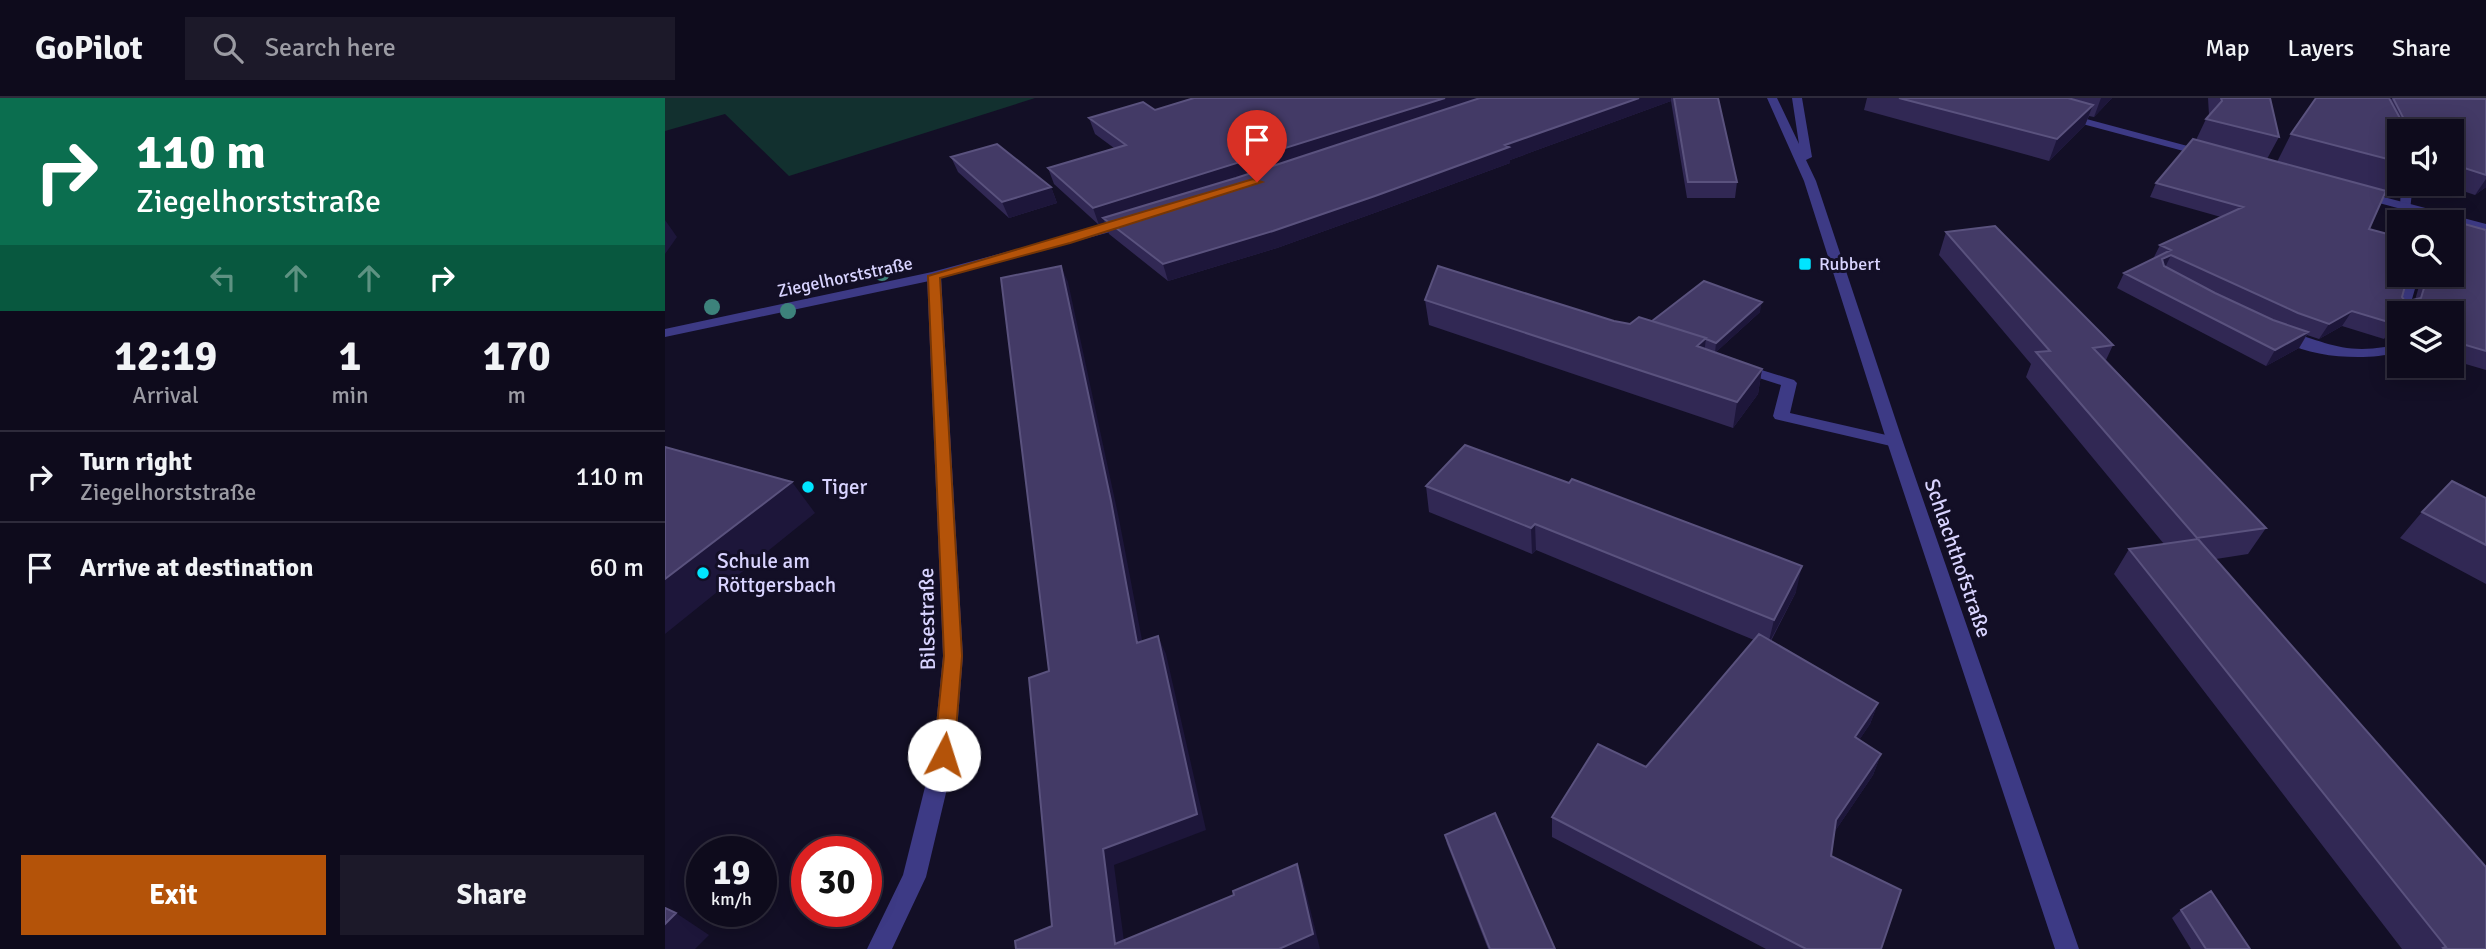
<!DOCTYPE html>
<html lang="en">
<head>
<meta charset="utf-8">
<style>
  :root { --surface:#0e0b1c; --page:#1c1929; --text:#f1f3f6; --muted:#9b9ba3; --line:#2e2b3b; --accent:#b45309 }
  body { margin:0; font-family:Signika,sans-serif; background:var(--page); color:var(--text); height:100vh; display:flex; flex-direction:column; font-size:26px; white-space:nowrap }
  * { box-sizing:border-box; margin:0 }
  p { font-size:23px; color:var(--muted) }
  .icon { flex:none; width:38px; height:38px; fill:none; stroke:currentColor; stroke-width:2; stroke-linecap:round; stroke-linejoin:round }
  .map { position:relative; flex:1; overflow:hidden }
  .details { display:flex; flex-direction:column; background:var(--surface); width:665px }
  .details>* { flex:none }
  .guide { background:#0b6e4f; color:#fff; overflow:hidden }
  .controls { position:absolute; left:1722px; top:21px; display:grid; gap:14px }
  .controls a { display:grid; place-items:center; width:77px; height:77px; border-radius:0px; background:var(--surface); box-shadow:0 4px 18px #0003,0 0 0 2px var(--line); font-size:35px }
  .speed { position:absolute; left:21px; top:738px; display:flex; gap:14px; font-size:35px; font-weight:700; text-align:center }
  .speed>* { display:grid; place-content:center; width:91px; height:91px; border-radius:50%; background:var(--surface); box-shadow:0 4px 18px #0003,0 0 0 2px var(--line); line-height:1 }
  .speed small { font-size:18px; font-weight:400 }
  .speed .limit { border:10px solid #d22; background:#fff; color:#111 }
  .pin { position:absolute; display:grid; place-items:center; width:60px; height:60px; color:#fff; margin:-72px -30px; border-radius:50% 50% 50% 0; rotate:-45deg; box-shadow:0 0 7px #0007 }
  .pin .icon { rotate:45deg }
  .me { position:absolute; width:77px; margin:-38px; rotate:5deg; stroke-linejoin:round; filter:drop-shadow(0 0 5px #0008) }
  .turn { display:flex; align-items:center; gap:24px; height:147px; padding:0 21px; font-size:32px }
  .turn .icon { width:91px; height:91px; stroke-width:2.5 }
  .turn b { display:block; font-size:49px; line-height:60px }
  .lanes { display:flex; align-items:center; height:66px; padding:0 21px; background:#0003; justify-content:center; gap:35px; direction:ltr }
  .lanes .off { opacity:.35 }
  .eta { display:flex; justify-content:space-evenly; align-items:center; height:119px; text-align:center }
  .eta b { font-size:42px; font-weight:800; line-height:49px }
  .action { display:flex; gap:14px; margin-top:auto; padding:14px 21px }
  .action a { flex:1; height:80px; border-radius:0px; background:var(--accent); color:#fff; font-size:28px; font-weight:800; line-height:80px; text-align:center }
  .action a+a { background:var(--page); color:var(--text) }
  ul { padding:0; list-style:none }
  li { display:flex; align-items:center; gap:21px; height:91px; padding:0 21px; border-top:2px solid var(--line) }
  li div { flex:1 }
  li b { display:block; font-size:26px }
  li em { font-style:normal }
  header { display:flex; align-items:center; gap:42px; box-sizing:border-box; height:98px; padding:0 35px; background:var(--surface); border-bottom:2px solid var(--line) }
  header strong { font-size:33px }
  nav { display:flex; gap:38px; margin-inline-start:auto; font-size:24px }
  .search { width:490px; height:63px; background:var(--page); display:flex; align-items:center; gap:18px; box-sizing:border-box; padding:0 24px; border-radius:0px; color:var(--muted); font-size:26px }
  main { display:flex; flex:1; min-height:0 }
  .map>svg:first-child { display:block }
  .green { fill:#12302f }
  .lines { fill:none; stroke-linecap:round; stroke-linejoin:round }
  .service { fill:#3d3a85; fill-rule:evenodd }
  .minor { fill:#3d3a85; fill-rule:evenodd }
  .tertiary { fill:#3d3a85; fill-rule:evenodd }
  .tree { fill:#3d827b }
  .wall { fill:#312854 }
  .shaded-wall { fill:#1d163a }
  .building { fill:#433a66; stroke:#5a527e; stroke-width:2 }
  .route { fill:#b45309; stroke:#753606; stroke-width:2 }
  .poi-dot { fill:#00e5ff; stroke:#130f26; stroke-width:2.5 }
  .labels { text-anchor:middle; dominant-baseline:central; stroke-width:6; stroke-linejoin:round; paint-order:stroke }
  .far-poi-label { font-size:18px; fill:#d9d4ff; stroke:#130f26; text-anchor:start }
  .far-street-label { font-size:18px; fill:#d9d4ff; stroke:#130f26 }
  .poi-label { font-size:21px; fill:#d9d4ff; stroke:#130f26; text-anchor:start }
  .street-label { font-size:21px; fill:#d9d4ff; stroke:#130f26 }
</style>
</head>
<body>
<header>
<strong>GoPilot</strong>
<div class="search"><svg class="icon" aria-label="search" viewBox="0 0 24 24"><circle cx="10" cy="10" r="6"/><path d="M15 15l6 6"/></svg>Search here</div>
<nav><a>Map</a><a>Layers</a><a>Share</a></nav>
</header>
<main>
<section class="details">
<div class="guide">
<div class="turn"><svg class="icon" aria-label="right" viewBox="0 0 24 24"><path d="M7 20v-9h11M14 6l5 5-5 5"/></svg><div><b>110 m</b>Ziegelhorststraße</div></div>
<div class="lanes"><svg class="icon off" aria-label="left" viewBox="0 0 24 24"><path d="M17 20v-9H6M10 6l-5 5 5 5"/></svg><svg class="icon off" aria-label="ahead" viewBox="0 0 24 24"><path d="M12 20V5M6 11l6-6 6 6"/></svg><svg class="icon off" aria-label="ahead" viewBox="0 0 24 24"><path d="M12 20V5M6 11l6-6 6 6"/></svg><svg class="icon" aria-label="right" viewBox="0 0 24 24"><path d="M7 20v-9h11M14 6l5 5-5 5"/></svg></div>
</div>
<div class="eta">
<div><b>12:19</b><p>Arrival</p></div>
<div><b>1</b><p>min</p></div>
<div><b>170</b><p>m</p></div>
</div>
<ul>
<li><svg class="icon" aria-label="right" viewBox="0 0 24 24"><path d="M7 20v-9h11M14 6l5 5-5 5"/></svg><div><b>Turn right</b><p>Ziegelhorststraße</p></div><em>110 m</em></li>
<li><svg class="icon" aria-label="arrive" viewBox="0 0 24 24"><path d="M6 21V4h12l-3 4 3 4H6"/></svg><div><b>Arrive at destination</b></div><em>60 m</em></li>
</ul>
<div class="action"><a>Exit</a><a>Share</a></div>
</section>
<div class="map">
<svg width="1821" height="851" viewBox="0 0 1821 851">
  <rect width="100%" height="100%" fill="#130f26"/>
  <path class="green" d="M0,0H370L124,78L60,16L0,33Z"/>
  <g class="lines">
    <path class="service" d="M1736,86H1748L1745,112L1735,109Z
      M1764,111L1770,115L1767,124H1755L1760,112Z
      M1740,177H1754L1743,215H1734V219L1729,215Z
      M1734,219L1733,252L1731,255C1699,263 1634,260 1610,236L1617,232C1658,242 1674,256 1720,249L1727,223Z
      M1074,265L1129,282L1132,285L1125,315L1230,339L1238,344L1230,349L1110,321L1108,318L1116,287L1069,272L1067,269L1069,266Z"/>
    <path class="minor" d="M269,174L276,178L298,558L290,657L261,779L227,851H202L238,777L268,657L278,558L262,178Z"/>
    <path class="tertiary" d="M1102,0H1112L1134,46L1127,0H1137L1147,59L1141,62L1151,83L1238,344L1414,851H1390L1222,344L1139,83Z
      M1399,15L1545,54L1546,56L1541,59L1395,20V16Z
      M1696,93L1821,126V134L1692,99V95Z
      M463,121L469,125L467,128L269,182L0,239V231L267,174Z"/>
  </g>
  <g class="tree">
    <circle cx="217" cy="175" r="8"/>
    <circle cx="47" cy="209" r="8"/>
    <circle cx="123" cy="213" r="8"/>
  </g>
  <path class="wall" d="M529,0H1053L1072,84L1070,100H1022L1006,3L845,62V65L712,114L612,150L503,183L444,136L440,125L434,127L389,86L383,70L449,50L430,36L424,20L490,12Z
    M1202,0H1447L1429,19L1424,18L1420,27L1384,63L1199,12Z
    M1543,0H1605L1614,39L1602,61L1612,64L1626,36L1651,0L1821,1V89L1810,97L1777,86H1787V33H1734V68L1720,92L1704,131L1733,213L1730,226L1719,241L1677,228L1654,241L1642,237L1634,250L1601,268L1452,190L1459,175L1488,161L1495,147L1556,119L1485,99L1491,85L1531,42L1541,21L1544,17Z
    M286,59L386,89L392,105L344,120L293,74Z
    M1792,124L1821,132V272L1787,262V215H1738L1747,202H1750L1757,178L1756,177H1787V132Z
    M1281,134L1448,247L1441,262L1601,430L1583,456L1551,461L1821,851H1737L1449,476L1464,451L1499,446L1361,279L1366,266L1274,157Z
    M760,202L949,223L965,226L1095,214L1051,254L1097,271L1093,296L1068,330L764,227Z
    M761,388L1131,494L1106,543L1213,605L1205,626L1194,642L1216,656L1208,677L1170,733L1166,758L1216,851H1101L887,739V719L981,669L1089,542L871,452L867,456L764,414Z
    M1821,400V486L1735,440L1757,414Z
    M780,737L890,851H823L782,746Z
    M1516,812L1585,851H1526L1507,820Z"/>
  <path class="shaded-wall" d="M780,0H828L443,124L438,120L440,125L434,127L428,110Z
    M974,0H1006V3L845,62V65L712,114L612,150L503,183L498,166Z
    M1436,0H1447L1429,19Z
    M1428,7L1420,27L1384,63L1392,41Z
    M1821,81V89L1810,97Z
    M386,89L392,105L344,120L337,104Z
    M0,122L12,139L0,156Z
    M1506,157L1499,172L1497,161Z
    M396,168L403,184L454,421L481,563L472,545Z
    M1097,204L1095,214L1050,255L1051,245Z
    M1687,213L1677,228L1654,241L1664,226Z
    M1643,234L1634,250L1601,268L1610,252Z
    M1041,240L1038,265L1032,248Z
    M1097,271L1093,296L1068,330L1072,304Z
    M127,384L150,415L0,536V481Z
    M870,426L871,452L867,456L866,430Z
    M1137,468L1131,494L1103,547L1109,522Z
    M493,538L501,556L541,732L449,767L460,851L450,846L438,751Z
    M1213,605L1205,626L1182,660L1190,639Z
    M1216,656L1208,677L1164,742L1171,722Z
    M632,766L638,782L655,851H614Z
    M11,815L44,837L30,851H0V826Z"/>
  <path class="building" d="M529,0H780L428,110L383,70L461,47L424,20L478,4L490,12Z
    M815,0H974L840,47L844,49L710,98L608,133L498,166L438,120L571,80Z
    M1009,0H1053L1072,84H1023Z
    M1234,0H1403L1428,7L1392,41Z
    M1556,0H1605L1614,39L1541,21L1557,3Z
    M1651,0H1724L1742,33H1734V64L1626,36Z
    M1728,0L1821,1V77L1787,66V33H1745Z
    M1528,41L1721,93L1704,131L1734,139V177H1743L1737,199L1740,203L1735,207L1730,226L1687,213L1664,226L1633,215L1506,157L1497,161L1499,168L1550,195L1608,222L1643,234L1610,252L1459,175L1506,152L1495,147L1578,109L1491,85Z
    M332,46L386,89L337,104L286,59Z
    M1792,124L1821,132V253L1787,243V215H1747V202L1756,200L1763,177H1787V140Z
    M1330,128L1448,247L1428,250L1601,430L1532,440L1371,254L1385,253L1281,134Z
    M396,168L446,403L472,545L493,538L532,716L438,751L450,846L569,797L568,793L632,766L648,836L614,851H351L350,843L387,828L364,580L384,573L336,180Z
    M773,168L949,223L965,226L974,219L1041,240L1032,248L1097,271L1072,304L760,202Z
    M1039,183L1097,204L1051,245L1041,241V240L987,223Z
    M800,347L904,385L907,381L1137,468L1109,522L870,426L866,430L761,388Z
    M0,349L127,384L0,481Z
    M1787,383L1821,400V447L1757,414Z
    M1533,441L1821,769V851H1779L1778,850L1781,849L1464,451Z
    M1094,536L1213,605L1190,639L1216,656L1171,722L1166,758L1236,792L1216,851H1141L887,719L933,646L981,669Z
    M830,715L890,851H825L780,737Z
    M1546,793L1585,851H1541L1516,812Z
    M0,810L11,815L0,826Z"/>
  <path class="route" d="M588,81L597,84L405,145L275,180L297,558L289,657L286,663L279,666L272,663L269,657L279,558L263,178Z"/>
  <g class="poi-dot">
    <rect x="1133" y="159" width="14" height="14" rx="3.5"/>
    <circle cx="143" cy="389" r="7"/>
    <circle cx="38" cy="475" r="7"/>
  </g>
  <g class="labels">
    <g class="far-poi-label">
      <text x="1154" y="166">Rubbert</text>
    </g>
    <g class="far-street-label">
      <text transform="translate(180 179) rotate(-12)">Ziegelhorststraße</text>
    </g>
    <g class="poi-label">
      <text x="157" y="389">Tiger</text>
      <text x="52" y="463">Schule am<tspan x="52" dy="24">Röttgersbach</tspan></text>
    </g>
    <g class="street-label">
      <text transform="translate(1293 460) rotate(71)">Schlachthofstraße</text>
      <text transform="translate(262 521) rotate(-91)">Bilsestraße</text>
    </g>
  </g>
</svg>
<div class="controls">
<a><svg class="icon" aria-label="sound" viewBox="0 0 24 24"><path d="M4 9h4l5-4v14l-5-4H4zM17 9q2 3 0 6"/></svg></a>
<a><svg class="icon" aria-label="search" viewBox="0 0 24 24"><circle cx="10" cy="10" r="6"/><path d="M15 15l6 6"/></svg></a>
<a><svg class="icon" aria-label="layers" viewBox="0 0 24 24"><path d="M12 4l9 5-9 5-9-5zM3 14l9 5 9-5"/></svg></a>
</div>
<div class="speed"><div>19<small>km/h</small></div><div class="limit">30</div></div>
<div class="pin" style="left:592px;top:84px;background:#d93025"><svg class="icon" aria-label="arrive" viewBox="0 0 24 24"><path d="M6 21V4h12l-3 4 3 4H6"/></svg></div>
<svg class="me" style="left:279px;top:657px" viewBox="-20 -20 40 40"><circle r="19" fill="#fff"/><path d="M0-13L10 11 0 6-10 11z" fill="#b45309"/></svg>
</div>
</main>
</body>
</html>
